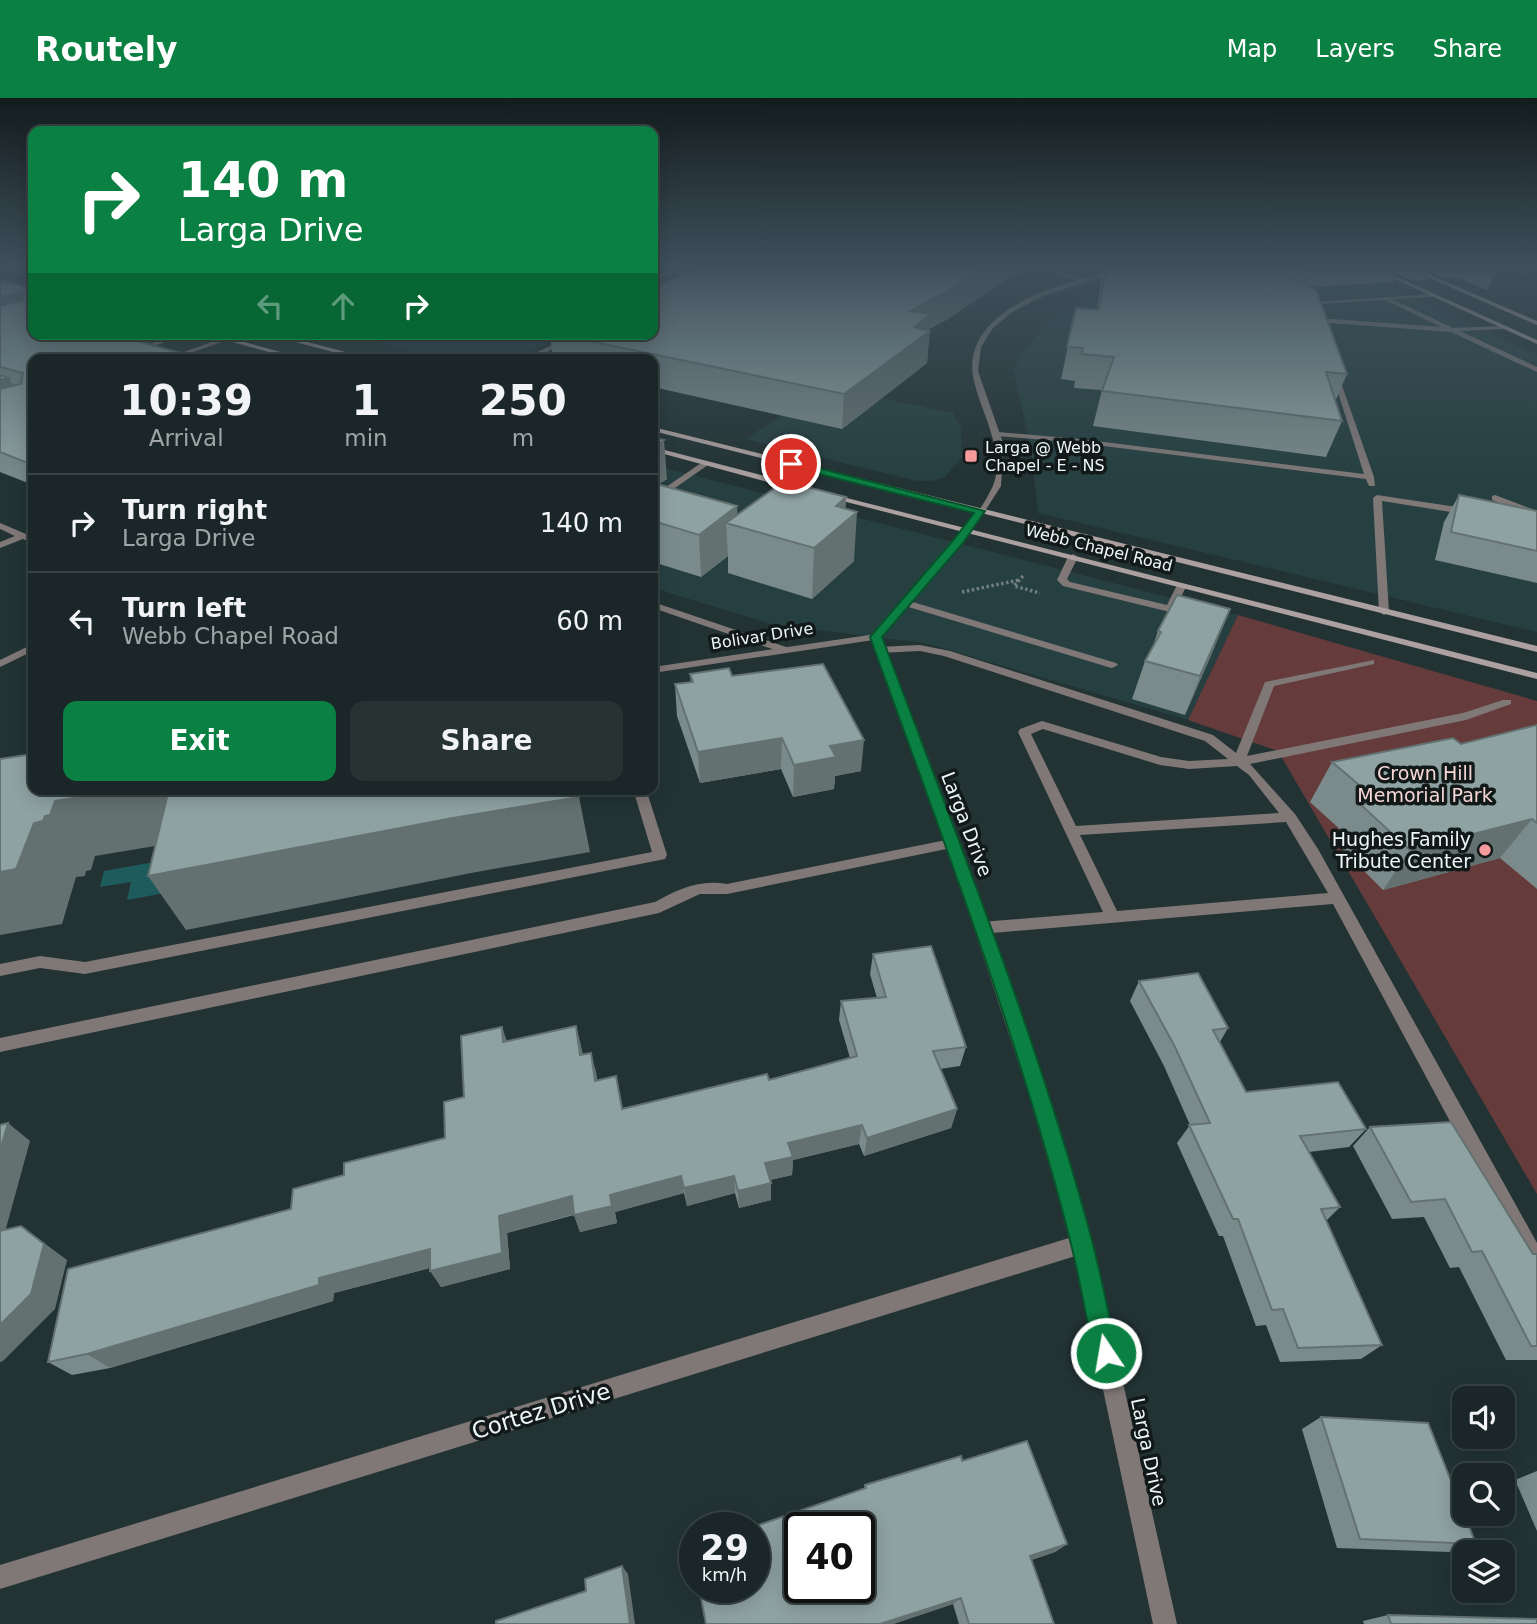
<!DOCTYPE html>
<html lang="en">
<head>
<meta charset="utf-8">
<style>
  :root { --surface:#1a2627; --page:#273233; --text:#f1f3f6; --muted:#9fa5a7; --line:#384344; --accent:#0b8043 }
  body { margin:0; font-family:"DejaVu Sans",sans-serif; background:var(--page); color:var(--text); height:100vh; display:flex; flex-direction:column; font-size:26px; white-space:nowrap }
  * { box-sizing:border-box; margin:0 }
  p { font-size:23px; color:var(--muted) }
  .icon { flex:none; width:38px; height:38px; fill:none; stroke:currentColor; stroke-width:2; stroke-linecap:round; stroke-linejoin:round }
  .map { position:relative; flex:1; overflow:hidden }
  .drawer { position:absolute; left:28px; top:256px; width:630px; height:441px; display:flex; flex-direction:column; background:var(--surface); border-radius:14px; box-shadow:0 4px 18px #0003,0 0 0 2px var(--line) }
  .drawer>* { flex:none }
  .guide { position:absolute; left:28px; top:28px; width:630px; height:214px; border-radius:14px; box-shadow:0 4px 18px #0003,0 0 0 2px var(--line); background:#0b8043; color:#fff; overflow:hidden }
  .tools { position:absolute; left:1452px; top:1288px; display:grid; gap:14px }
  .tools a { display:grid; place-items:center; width:63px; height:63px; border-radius:14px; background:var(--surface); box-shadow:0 4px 18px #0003,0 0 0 2px var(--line); font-size:35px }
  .speed { position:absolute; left:679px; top:1414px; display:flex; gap:14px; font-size:35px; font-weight:700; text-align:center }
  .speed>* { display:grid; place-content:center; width:91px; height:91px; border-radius:50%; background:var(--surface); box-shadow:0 4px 18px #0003,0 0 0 2px var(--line); line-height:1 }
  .speed small { font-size:18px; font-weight:400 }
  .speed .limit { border:4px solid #111; border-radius:10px; background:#fff; color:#111 }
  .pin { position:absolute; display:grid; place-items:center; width:60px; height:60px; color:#fff; margin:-30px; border:4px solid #fff; border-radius:50%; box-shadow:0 2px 7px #0007 }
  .me { position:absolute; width:77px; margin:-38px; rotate:348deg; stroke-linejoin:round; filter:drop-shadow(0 0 5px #0008) }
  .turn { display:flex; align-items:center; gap:24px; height:147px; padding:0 35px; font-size:32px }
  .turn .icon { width:91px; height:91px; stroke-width:2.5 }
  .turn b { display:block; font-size:49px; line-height:60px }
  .lanes { display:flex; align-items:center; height:66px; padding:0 35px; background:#0003; justify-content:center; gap:35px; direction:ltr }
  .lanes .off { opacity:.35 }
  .eta { display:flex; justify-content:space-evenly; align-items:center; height:119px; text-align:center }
  .eta b { font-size:42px; font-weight:800; line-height:49px }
  .button { display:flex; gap:14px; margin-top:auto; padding:14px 35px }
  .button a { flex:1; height:80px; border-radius:14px; background:var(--accent); color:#fff; font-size:28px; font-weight:800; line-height:80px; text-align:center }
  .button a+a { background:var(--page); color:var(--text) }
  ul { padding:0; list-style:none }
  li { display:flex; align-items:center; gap:21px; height:98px; padding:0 35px; border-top:2px solid var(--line) }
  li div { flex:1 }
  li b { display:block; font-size:26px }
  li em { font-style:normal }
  header { display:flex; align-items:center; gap:42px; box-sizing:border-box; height:98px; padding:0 35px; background:var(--accent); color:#fff }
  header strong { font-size:33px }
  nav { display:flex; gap:38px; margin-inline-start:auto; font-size:24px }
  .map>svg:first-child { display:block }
  .built { fill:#264041 }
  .green { fill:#653b3c }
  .water { fill:#1e5b5d }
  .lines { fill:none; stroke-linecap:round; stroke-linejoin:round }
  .path { stroke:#707e7f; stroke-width:3.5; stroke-dasharray:2.5 2.5; stroke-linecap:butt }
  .service { fill:#7f7877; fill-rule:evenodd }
  .minor { fill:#7f7877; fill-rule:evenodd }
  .tertiary { fill:#7f7877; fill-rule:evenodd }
  .secondary { fill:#aca0a0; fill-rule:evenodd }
  .wall { fill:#7b8b8b }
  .shaded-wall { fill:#647171 }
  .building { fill:#8fa2a2; stroke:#647171; stroke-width:2; fill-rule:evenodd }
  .route { fill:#0b8043; stroke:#07532c; stroke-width:2 }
  .poi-dot { fill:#f59b9d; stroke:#121919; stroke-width:2.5 }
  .labels { text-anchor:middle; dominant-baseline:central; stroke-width:7; stroke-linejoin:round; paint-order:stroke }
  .far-poi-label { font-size:16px; fill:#edf7f7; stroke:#121919; text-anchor:start }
  .far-street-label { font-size:16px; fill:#edf7f7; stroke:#121919 }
  .park-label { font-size:19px; fill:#f7d6d6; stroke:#121919 }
  .street-label { font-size:19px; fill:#edf7f7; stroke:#121919 }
  .poi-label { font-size:19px; fill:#edf7f7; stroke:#121919; text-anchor:end }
  .near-street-label { font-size:23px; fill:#edf7f7; stroke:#121919 }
</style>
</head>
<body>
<header>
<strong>Routely</strong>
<nav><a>Map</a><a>Layers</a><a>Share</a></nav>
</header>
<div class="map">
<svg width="1537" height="1526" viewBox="0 0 1537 1526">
  <rect width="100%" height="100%" fill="#233334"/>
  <path class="built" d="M1259,169H1347L1537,257V534L1038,415L1031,351L1013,271L1026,250L1053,219L1072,208L1131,183Z
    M348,236H568L512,261H441Z
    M824,288L953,315L961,329L962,359L945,379L932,383H917L746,341Z
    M653,367L1238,517L1188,622L925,545L775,527L653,490Z"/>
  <path class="green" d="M1238,517L1537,603V1096L1278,653L1188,622Z"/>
  <path class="water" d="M177,760L170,794L127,802L131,784L100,789L104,773Z"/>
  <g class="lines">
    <path class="path" d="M1023,478L1014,488L1040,495
      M962,494L1019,482"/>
    <path class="service" d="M677,169H684L653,184V180Z
      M1033,169H1043L1087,182L1084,184Z
      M1433,196L1431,199L1392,201L1453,230L1506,228L1504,231L1460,233L1537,269V274L1451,234L1316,224L1308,219L1311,217L1317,220L1441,229L1385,202L1304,207L1301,205Z
      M177,236H187L119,261H109Z
      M575,236H584L532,261H523Z
      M1335,274L1338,276L1374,379L1375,388H1369L1366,381L1080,345L998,338L994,336L998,334L1080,341L1364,376L1332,276Z
      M704,363L711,365L653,405V398Z
      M1377,397L1470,411L1474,414L1470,417L1382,403L1389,514L1384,517L1379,514L1373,400Z
      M1495,397L1537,413V419L1492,402V398Z
      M1073,456L1078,459L1067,481L1070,484L1167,507L1178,485L1187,487L1175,511L1170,514L1063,488L1057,482L1068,459Z
      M906,502L1116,565L1118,567L1112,570L1108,569L902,507V503Z
      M653,504L789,550L790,552L785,555L781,554L653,510Z
      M33,546V553L0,569V562Z
      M920,547L950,553L1213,637L1236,655L1265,584L1374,562V566L1274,588L1247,658L1463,615L1503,602H1511V606L1466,622L1250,666L1295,716L1318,751L1537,1145V1175L1530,1172L1333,806L981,836L976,834L974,830L976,826L981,824L1103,814L1018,634L1020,631L1042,623L1161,659L1189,663L1228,661L1205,643L944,558L920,553L878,555L873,552L878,549ZM1043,631L1160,667L1189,671L1237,668L1249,677L1279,715L1076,728L1031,636ZM1286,724L1328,795L1117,813L1080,737Z
      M633,691H646L667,757L665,761L85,876L40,870L0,878V866L40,858L85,864L652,754Z
      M951,741L958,746L956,749L727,796H700L659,815L0,954V940L655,804C678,791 700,781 727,786Z"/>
    <path class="minor" d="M234,236H244L174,261H164Z
      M0,425L33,439V445L23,441L0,450V444L15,438L0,431Z
      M876,536L880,537V541L653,575V569Z
      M1082,1136L1089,1139L1092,1146L1089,1153L1082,1156L0,1491V1467Z"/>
    <path class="tertiary" d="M1135,169H1149L1099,180L1041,199L1014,213L993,230L981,249L978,273L1002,342L1003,355L1001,388L969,438L881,539L976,794L1046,994L1092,1146L1177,1526H1153L1072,1146L1028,994L962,794L871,539C878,526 889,518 899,507C931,471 970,434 992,390C1007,358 983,318 975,287C952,207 1079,179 1135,169Z"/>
    <path class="secondary" d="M4,169L33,174V178L4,170Z
      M1368,169H1375L1537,242V246Z
      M1404,169H1412L1537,223V227Z
      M204,236H215L306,261H294Z
      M265,236H277L372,261H360Z
      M653,329L1537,548V554L653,333Z
      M653,349L800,387L801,389L797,392L653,353Z
      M827,395L1537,575V581L827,399Z"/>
  </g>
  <path class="wall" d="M1103,169H1537V175L1497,171L1487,192L1458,180L1446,181L1430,174L1427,182L1412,183L1397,176L1394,184L1310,189L1347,276L1335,304L1342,323L1326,359L1093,328L1102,292L1074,290L1075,283L1061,281L1076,210L1097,212Z
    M0,182L33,236H148L151,243L33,261V387L0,374Z
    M950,220L929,231L927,265L842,331L653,289V261H553L550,236H653Z
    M653,339L667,381L659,386L737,408V417L846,399L845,410L854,463L812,501L728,475V458L701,479L653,464Z
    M1459,397L1537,413V485L1435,462L1444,424Z
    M1158,533L1215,548L1185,617L1132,601L1145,563L1153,548Z
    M690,576L732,578L861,673L835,678L834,691L793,699L781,671L700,685L677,618L675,586L691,584Z
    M1537,627V791L1500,760L1383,792L1337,746L1344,735L1310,704L1332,664L1461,646Z
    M873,856L966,949L960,968L940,971L957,1011L951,1030L864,1058L859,1046L793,1062L792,1077L770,1082L771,1102L739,1110L735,1095L687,1108L684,1095L615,1114L617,1125L580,1134L574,1117L507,1135L510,1171L441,1189L430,1170L334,1195L333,1203L110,1270L72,1277L48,1264L291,1111L344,1077L445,1040L464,999L507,943L576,928L583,957L596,974L597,982L623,1010L769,982L850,960L839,922L841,903L877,900L870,876Z
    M1139,883L1228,930L1220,944L1246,994L1366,1031L1349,1049L1309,1054L1340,1109L1326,1123L1382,1247L1361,1261L1280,1264L1266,1227L1256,1228L1223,1138H1219L1177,1045L1190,1027L1164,968L1130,903Z
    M1370,1029L1533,1156H1537V1262H1506L1459,1169L1450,1170L1424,1119L1392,1121L1353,1048Z
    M1321,1319L1476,1446L1449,1454L1337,1450L1302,1331Z
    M962,1363L1067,1446L1055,1454L1031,1462L1054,1526H959L953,1506L893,1526H706L864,1390L865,1387Z
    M1537,1373V1433L1515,1382Z
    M1388,1517L1537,1526H1364L1363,1523Z"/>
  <path class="shaded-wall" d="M986,169H1024L950,220L929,231V234L930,233L927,265L842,331L844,296L911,213Z
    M24,193L33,211L0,223V199Z
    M98,236H148L151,243L108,259L96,239Z
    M9,280L22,303L0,309V282Z
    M664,342L667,381L653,390V348Z
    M846,399L845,424L857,414L854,463L812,501L814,450L836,408Z
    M737,408L738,429L726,425L728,458L701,479L699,437Z
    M1230,511L1215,548L1185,617L1200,578Z
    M782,640L781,671L700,685L698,654Z
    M864,642L861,673L835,678L834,691L793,699L794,667L830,648Z
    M132,691H174L203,740L95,758L91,772L86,773L85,778L76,779L62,826L0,837V774L34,725L55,703Z
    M579,699L590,754L471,775L186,832L148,778L453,720Z
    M1532,721L1500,760L1383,792L1410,752Z
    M576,928L581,948L585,977L580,957Z
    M502,929L509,949L503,944Z
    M591,955L596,974L600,1002L595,983Z
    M957,1011L951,1030L864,1058L867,1040Z
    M8,1025L30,1043L0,1152V1053Z
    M862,1027L859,1046L793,1062L792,1077L765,1083V1065L788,1045Z
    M681,1078L684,1095L615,1114L617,1125L580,1134L574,1117L610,1097Z
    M734,1078L735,1095L687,1108L684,1090Z
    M771,1085V1102L739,1110L738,1093Z
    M572,1098L578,1115L507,1135L510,1171L441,1189L430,1173L499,1118Z
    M21,1128L67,1162L55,1211L3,1263L0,1264V1227Z
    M430,1151L441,1167L334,1195L333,1203L110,1270L87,1256L319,1180Z
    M1067,1446L1055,1454L1020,1466L1030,1458Z
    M622,1468L628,1476L635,1526H630Z
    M961,1500L953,1506L893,1526H880Z"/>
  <path class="building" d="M699,169H986L953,190L911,213L931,216L915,229L930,233L844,296L556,236H653V190Z
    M1106,169H1270L1316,192L1347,276L1326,274L1342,323L1102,293L1114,259L1082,256L1083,250L1067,249L1076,210L1099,212Z
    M1270,169H1370L1301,173L1305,184H1300Z
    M0,182L33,191L26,193L33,195V236H98L96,239L99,241L119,238L203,261H33V367L0,354V291L21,286L23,275L0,269V208L23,202L24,193L0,199Z
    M0,277L9,280L0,282Z
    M653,339L664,342L653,348Z
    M784,383L846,399L836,408L857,414L814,450L726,425Z
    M653,385L737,408L699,437L653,423Z
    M1459,397L1537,413V453L1451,434Z
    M1177,497L1230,511L1200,578L1145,563L1161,534L1158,533Z
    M823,566L864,642L830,648L836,659L794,667L782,640L698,654L675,586L693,584L690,576L729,570L732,578Z
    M1537,627V725L1532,721L1410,752L1361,707L1377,702L1332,664L1453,640L1461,646Z
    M33,656V691H132L55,703L50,717L45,718L43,723L34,725L16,771L0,774V661Z
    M169,691H578L579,699L453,720L148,778Z
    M931,848L966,949L933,953L957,1011L867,1040L862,1027L788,1045L793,1059L765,1065L771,1085L738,1093L734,1078L684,1090L681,1078L610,1097L612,1108L574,1117L572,1098L499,1118L502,1155L430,1173V1151L319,1180V1187L87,1256L48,1264L68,1171L291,1111L293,1091L344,1077V1065L445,1040L444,1004L464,999L461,938L502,929L503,944L576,928L580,957L591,955L595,983L616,978L622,1011L767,976L769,982L857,958L841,903L886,899L873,856Z
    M1198,875L1228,930L1213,932L1246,994L1338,984L1366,1031L1300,1038L1340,1109L1321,1111L1382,1247L1298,1250L1283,1211L1272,1212L1238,1121H1233L1189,1027L1210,1025L1175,949L1139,883Z
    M1451,1024L1533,1156H1537V1248H1531L1482,1153L1472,1154L1445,1101L1411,1104L1370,1029Z
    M8,1025L0,1053V1027Z
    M21,1128L44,1146L31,1196L0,1227V1133Z
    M1321,1319L1428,1325L1476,1446L1360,1441Z
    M1027,1343L1067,1446L1030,1458L1054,1526H969L961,1500L880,1526H706L699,1489H754V1430H750L866,1390L865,1387L961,1358L962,1363ZM800,1430H859V1489H800Z
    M695,1449V1469L691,1450Z
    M622,1468L630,1526H496V1523L586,1493L585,1481Z
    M1388,1517L1537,1521V1526H1391Z"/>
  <linearGradient id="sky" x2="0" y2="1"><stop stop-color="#131c1d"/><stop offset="0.44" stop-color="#3f505c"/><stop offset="1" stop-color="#3f505c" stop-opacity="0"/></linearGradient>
  <rect width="1537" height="383" fill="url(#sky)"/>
  <path class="route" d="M791,363L985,413L963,445L882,539C957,739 1038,940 1093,1146C1102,1182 1109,1219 1118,1255L1114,1263L1106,1267L1097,1263L1094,1255C1086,1219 1080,1182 1071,1146C1019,940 942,739 870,539L955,440L974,415L787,368L786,366Z"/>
  <g class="poi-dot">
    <rect x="964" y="351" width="14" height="14" rx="3.5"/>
    <circle cx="1485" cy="752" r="7"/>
  </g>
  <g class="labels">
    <g class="far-poi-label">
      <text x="985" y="349">Larga @ Webb<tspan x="985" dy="18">Chapel - E - NS</tspan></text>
    </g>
    <g class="far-street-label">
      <text transform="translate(1099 450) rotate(14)">Webb Chapel Road</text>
      <text transform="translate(762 538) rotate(-9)">Bolivar Drive</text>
    </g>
    <g class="park-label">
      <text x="1425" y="675">Crown Hill<tspan x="1425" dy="22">Memorial Park</tspan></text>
    </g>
    <g class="street-label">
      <text transform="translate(967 726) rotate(69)">Larga Drive</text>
      <text transform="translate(1149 1354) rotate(78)">Larga Drive</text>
    </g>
    <g class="poi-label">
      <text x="1471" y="741">Hughes Family<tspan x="1471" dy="22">Tribute Center</tspan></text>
    </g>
    <g class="near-street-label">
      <text transform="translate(541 1313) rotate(-17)">Cortez Drive</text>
    </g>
  </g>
</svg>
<div class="tools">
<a><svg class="icon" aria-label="sound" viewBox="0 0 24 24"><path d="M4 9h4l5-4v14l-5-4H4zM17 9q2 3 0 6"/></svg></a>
<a><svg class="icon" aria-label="search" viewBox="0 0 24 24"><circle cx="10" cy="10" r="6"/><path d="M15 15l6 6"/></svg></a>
<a><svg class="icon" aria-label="layers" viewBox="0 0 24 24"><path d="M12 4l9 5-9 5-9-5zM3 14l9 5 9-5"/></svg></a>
</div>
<div class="speed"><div>29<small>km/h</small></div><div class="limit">40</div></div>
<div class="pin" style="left:791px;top:366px;background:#d93025"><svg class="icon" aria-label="arrive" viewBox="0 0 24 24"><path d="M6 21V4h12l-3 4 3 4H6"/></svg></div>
<svg class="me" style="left:1106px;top:1255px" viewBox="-20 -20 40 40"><circle r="17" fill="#0b8043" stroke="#fff" stroke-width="3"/><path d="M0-11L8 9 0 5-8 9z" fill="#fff"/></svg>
<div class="guide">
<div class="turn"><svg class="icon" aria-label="right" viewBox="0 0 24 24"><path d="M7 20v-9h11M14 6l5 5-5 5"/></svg><div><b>140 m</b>Larga Drive</div></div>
<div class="lanes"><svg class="icon off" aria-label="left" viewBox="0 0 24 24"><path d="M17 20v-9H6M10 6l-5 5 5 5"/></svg><svg class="icon off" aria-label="ahead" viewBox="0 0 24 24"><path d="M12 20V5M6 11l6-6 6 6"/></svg><svg class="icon" aria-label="right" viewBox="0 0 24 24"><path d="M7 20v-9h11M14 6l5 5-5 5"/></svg></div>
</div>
<section class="drawer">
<div class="eta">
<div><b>10:39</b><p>Arrival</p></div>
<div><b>1</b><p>min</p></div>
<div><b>250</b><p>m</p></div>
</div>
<ul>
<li><svg class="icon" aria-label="right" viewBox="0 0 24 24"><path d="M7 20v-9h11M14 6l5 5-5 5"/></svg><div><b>Turn right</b><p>Larga Drive</p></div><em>140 m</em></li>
<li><svg class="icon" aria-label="left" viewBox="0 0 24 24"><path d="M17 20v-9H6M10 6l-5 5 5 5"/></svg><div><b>Turn left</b><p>Webb Chapel Road</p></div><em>60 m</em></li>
</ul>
<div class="button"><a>Exit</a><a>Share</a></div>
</section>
</div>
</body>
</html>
